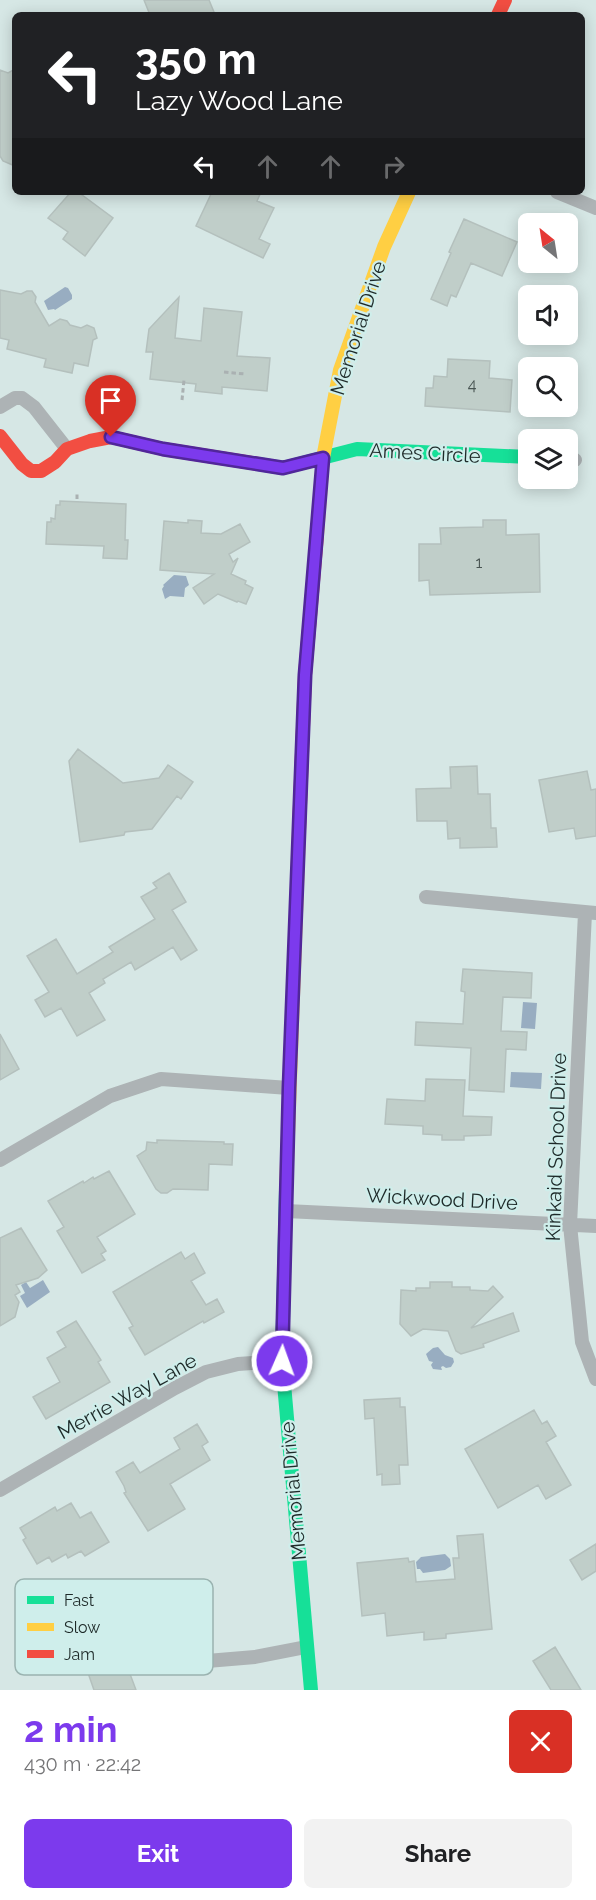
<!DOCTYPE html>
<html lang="en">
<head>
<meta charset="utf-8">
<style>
  :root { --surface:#fff; --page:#f2f2f2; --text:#202124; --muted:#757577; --accent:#7c3aed }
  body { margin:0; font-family:Raleway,sans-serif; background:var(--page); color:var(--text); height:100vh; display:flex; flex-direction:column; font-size:22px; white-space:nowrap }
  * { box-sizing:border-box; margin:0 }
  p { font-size:20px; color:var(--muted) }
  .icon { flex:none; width:33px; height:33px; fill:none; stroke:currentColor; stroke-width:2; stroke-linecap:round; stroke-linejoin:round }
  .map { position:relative; height:1690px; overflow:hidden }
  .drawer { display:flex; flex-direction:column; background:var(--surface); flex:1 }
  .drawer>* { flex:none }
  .guide { position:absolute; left:12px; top:12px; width:573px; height:183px; border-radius:9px; box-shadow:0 3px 15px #0003; background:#202124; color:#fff; overflow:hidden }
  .needle { width:39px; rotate:330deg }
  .fabs { position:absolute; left:518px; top:213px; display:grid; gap:12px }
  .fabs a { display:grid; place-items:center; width:60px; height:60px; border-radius:9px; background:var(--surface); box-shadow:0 3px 15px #0003; font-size:30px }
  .pin { position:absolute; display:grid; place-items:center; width:51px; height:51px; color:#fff; margin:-62px -26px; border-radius:50% 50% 50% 0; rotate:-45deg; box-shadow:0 0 6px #0007 }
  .pin .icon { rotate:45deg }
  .me { position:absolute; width:66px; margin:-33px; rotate:2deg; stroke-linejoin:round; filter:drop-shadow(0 0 4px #0008) }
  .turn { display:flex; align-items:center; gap:21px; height:126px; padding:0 24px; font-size:27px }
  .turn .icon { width:78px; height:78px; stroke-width:2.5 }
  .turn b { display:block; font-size:42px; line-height:51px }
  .lanes { display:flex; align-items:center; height:57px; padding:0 24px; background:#0003; justify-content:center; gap:30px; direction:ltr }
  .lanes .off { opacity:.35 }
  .round { display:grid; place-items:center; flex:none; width:63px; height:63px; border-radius:9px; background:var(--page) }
  .overview { display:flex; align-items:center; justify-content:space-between; height:102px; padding:0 24px }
  h1 { font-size:36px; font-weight:700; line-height:45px; color:var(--accent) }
  .primary-button { display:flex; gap:12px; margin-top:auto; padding:12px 24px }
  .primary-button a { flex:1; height:69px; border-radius:9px; background:var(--accent); color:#fff; font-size:24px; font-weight:700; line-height:69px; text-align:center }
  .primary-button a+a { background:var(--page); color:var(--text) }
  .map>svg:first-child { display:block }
  .water { fill:#98adc1 }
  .building { fill:#c0cec9; stroke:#b4c0bd; stroke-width:1.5 }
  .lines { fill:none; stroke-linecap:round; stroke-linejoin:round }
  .path { stroke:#aab1b2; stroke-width:3; stroke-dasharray:4.5 3; stroke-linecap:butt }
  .street { stroke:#adb3b5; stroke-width:14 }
  .fast { stroke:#16e098; stroke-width:14 }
  .slow { stroke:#ffcf43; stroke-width:14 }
  .jam { stroke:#f24e42; stroke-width:14 }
  .route-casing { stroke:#51269a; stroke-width:15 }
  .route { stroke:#7c3aed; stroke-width:10 }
  .labels { text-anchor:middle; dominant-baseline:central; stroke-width:4.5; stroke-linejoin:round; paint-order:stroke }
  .number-label { font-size:16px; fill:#485452 }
  .street-label { font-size:20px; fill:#1d2928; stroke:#cfeeeb }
  .key { fill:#cfeeeb; stroke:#9ab3b0; stroke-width:1.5 }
  .key-label { font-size:16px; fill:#1d2928 }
</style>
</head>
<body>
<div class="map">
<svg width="596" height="1690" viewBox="0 0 596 1690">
  <rect width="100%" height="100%" fill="#d6e7e5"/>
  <path class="water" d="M65,287L68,288L72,295V299L55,310L54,309L48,310L44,301Z
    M174,575L186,576L189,585L185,588L184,597L170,596L165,599L162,589L164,586L163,585Z
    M523,1002L537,1003L535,1029L521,1028Z
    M511,1072L542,1073L541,1089L510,1087Z
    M43,1280L50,1292L27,1308L20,1296L25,1293L21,1285L26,1282L30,1288Z
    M438,1347L445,1355L453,1358L454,1362L451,1367L446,1368L443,1366L441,1367L442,1370L433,1369L431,1365L433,1362L429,1361L426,1354L433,1348Z
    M445,1554L450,1559L451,1566L445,1570L423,1573L420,1569H417L416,1562L421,1557Z"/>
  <path class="building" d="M144,0H209L214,12L207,15H150Z
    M15,69V166L3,161L0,156V70L8,73Z
    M71,192H78L113,218L85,256L63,239L68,232L48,218Z
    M212,192H261L257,201L274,208L259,239L270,244L263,258L196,226Z
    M464,219L517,242L502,276L471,263L456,297L451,295L447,306L431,299L451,253L449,252Z
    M0,290L21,294L27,291H32L36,297L35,302L49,326L60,319L67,321L70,325L81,328L87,325L94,328L97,338L93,340L88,366L74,363L72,373L44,367L46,359L7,349L9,340L0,338Z
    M179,297L175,338L201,341L204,308L242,312L237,356L270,358L267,391L222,387V394L195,391L196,384L150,379L153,352H146L149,329Z
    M448,359L490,361L489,378L512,380L510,412L425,406L426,388H433L434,376L447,377Z
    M60,501L126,504L125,540H128L127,559L103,558L104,546L46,544L47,522H51V518L55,519L56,505H60Z
    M188,520L202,521L201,533L221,534L240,524L250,542L229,554L233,562L238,558L231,574L246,581L245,584L253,588L246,604L238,601L237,602L218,594L204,604L193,588L214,574L160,570L164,521L188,523Z
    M483,520H506V535L539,534L540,592L430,595L429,580L419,581V544H441L440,528L483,527Z
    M78,749L123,783L159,778L168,765L193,782L181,799L177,796L152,829L125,832L124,835L80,842L69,761Z
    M477,766L478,794H490L491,828H496L497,847L460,848V838L448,839L447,821H417L416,789L451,788L450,767Z
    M587,771L591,790L596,789V836L576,839L574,828L549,832L539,780Z
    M169,873L186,902L172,910L197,950L181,960L173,947L135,970L131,962L103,979L105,983L89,993L105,1020L77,1036L61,1008L45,1017L35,1000L49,992L27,956L56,939L77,974L113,952L109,947L155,919L141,897L157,888L153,883Z
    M463,969L532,973L531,998L503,997L501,1031L527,1032L526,1050L506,1049L504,1092L469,1090L471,1048L415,1045L416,1022L463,1024L465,992L461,991Z
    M0,1034L19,1069L0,1080Z
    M426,1079L465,1080L463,1116L492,1117L491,1135L464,1136V1140H442V1135L423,1134V1126L385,1124L387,1099L425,1101Z
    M157,1140L224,1142V1144H233L232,1165L209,1164L208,1190L173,1189L167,1193H161L156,1189L137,1156L146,1150L147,1142L157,1143Z
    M109,1171L135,1214L97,1237L106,1251L101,1254L105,1260L82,1273L57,1231L64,1227L48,1201L83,1181L84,1183L93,1177L94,1179Z
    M21,1228L47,1270L38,1278L16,1285L20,1292L15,1295L19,1302L15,1317L0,1326V1238Z
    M181,1252L185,1259L194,1253L205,1273L191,1281L206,1305L217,1299L224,1312L204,1323L203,1321L145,1355L129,1328L133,1326L113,1292Z
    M430,1282H452V1287H470V1290L488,1291L493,1286L503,1297L471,1328L513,1313L519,1331L483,1344L484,1347L461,1354L456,1351L448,1331L423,1329L411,1336L400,1324L401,1290L416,1291V1288H430Z
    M76,1321L101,1360L98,1362L110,1382L46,1419L33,1397L60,1382L47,1358L66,1347L57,1332Z
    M400,1398V1407H405L408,1465H399L400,1484L382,1485V1474L377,1475L374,1418L365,1419L364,1400Z
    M534,1410L542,1424L547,1421L556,1436L546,1442L571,1485L546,1499L538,1485L498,1508L465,1449Z
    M197,1424L208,1442L202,1446L210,1460L170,1484L185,1509L148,1531L124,1493L126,1492L124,1486L116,1472L133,1462L140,1473L180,1449L174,1438Z
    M71,1503L80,1518L91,1512L109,1542L85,1556L81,1551L68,1558L66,1554L52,1562L49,1557L37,1564L23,1540L26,1538L20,1528L55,1507L57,1511Z
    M483,1534L492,1629L446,1634V1638L424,1640V1632L387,1636L385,1613L362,1616L357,1563L408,1558L409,1562L414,1561L416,1582L455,1579L453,1558H459L457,1536Z
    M596,1544V1571L582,1580L570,1560Z
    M117,1606L133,1650L128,1652L135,1672L130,1674L136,1690H94L87,1670H90L75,1627L96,1620L94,1615Z
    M555,1647L581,1690H551L533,1661Z"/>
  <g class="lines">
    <path class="path" d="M224,372L245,374
      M182,400L184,380
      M77,499V492"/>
    <path class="street" d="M557,192L596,208
      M0,407L15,398H22L34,407L67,449
      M567,459L575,460
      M426,897L596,913
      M585,913L570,1225L582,1342L596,1379
      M0,1160L110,1096L161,1079L289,1088
      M286,1211L596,1226
      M0,1490L175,1388L206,1372L238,1364L282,1361
      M195,1662L255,1657L306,1647"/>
    <path class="fast" d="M258,464L283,468L357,449L528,457
      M286,1190L282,1361L311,1690"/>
    <path class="slow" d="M317,535L323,458L340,370L384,247L409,192
      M286,1190L299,831"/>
    <path class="jam" d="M498,15L505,0
      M0,436L22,464L31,471H41L55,462L67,449L90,441L111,437L163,449L258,464
      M299,831L305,675L317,535"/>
  </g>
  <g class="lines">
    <g class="route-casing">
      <path id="route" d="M111,437L163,449L283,468L323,458L305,675L289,1088L282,1361"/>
    </g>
    <use href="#route" class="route"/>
  </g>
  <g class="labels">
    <g class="number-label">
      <text x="472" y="384">4</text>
      <text x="479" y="562">1</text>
    </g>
    <g class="street-label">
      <text transform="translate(358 328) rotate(-72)">Memorial Drive</text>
      <text transform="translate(425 453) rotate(3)">Ames Circle</text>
      <text transform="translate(556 1147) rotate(-88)">Kinkaid School Drive</text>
      <text transform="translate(442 1199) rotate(3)">Wickwood Drive</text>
      <text transform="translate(127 1396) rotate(-29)">Merrie Way Lane</text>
      <text transform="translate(293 1491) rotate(-95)">Memorial Drive</text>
    </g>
  </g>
  <rect x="15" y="1579" width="198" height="96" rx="9" class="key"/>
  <rect x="27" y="1596" width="27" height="8" fill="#16e098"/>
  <rect x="27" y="1623" width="27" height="8" fill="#ffcf43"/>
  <rect x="27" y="1650" width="27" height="8" fill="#f24e42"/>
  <g class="key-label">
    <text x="64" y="1606">Fast</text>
    <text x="64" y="1633">Slow</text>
    <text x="64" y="1660">Jam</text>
  </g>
</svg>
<div class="fabs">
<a><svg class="needle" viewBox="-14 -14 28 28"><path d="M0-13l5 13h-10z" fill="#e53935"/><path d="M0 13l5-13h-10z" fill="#757577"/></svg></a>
<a><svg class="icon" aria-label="sound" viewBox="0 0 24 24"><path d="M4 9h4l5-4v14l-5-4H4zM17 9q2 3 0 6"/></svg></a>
<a><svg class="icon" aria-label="search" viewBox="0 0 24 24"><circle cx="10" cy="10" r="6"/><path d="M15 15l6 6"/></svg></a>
<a><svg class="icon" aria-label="layers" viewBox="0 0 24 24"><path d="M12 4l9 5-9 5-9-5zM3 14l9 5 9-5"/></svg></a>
</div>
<div class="pin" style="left:111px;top:437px;background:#d93025"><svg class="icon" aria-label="arrive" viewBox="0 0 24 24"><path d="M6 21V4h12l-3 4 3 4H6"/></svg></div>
<svg class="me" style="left:282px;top:1361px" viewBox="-20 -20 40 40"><circle r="17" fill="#7c3aed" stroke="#fff" stroke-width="3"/><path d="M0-11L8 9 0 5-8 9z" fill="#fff"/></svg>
<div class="guide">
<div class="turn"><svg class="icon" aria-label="left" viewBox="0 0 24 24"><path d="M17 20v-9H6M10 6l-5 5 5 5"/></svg><div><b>350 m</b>Lazy Wood Lane</div></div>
<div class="lanes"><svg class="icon" aria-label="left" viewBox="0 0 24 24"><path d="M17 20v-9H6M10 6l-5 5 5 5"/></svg><svg class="icon off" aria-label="ahead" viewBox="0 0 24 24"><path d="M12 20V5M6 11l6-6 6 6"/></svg><svg class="icon off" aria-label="ahead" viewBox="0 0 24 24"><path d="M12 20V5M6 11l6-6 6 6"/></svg><svg class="icon off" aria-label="right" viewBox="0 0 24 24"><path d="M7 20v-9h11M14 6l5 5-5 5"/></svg></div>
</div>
</div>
<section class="drawer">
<div class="overview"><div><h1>2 min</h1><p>430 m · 22:42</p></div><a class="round" style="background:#d93025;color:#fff"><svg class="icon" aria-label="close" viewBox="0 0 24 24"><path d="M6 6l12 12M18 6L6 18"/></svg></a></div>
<div class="primary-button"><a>Exit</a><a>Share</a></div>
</section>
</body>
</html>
